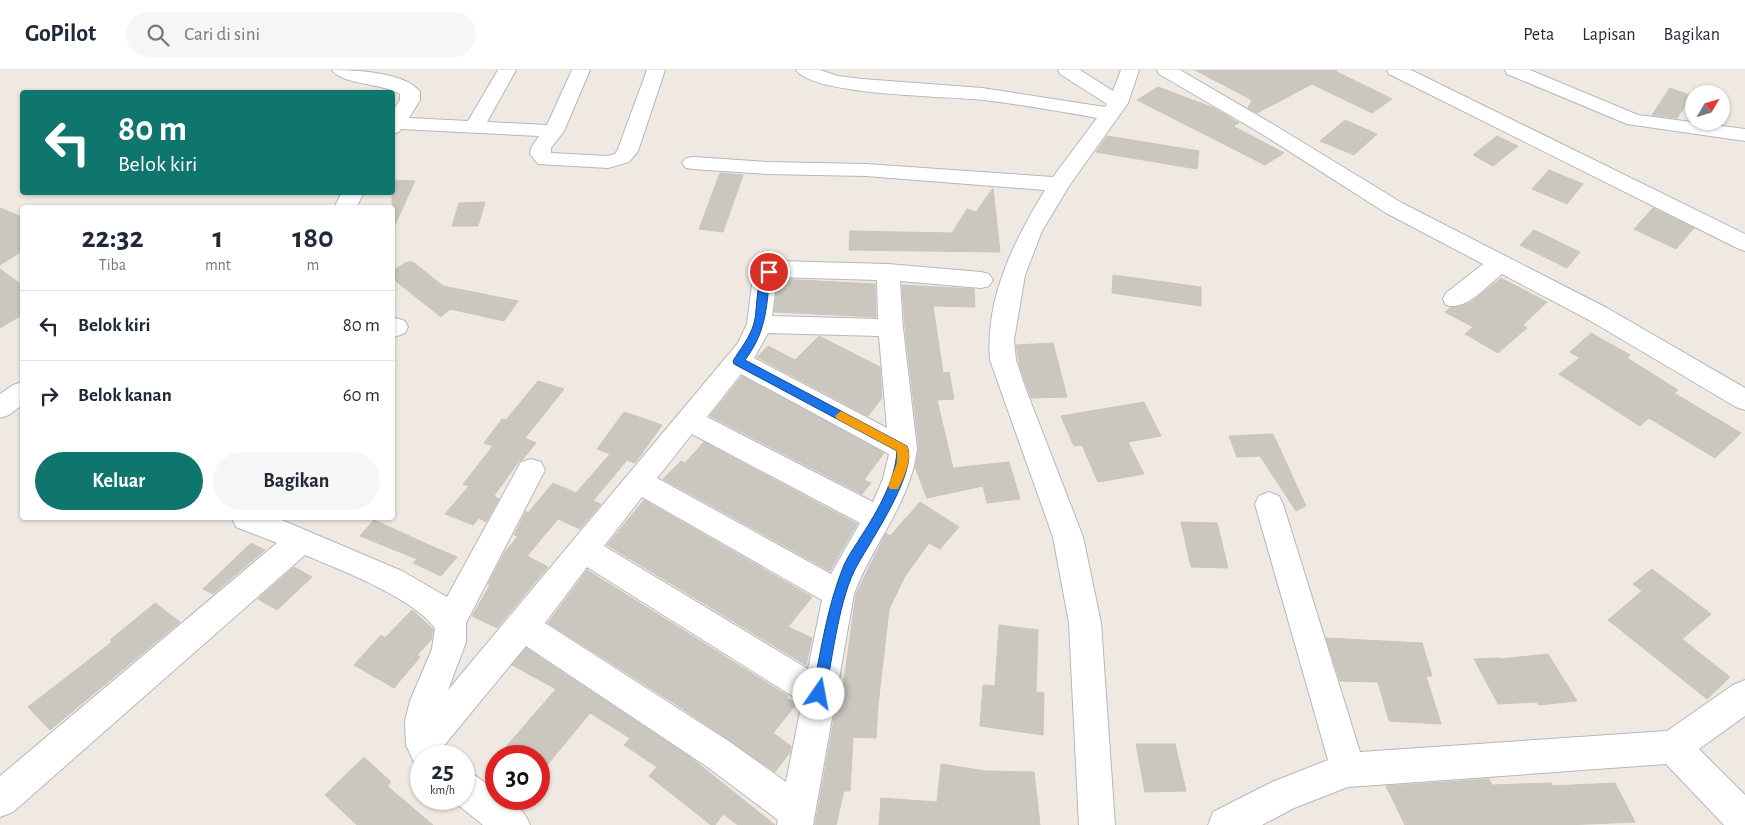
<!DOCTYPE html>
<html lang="id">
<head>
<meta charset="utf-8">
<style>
  :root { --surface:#fff; --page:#f6f6f7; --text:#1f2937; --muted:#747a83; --line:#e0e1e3; --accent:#0f766e }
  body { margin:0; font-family:"Alegreya Sans",sans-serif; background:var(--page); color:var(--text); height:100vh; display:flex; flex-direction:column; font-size:19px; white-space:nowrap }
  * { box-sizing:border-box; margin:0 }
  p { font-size:16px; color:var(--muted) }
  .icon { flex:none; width:28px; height:28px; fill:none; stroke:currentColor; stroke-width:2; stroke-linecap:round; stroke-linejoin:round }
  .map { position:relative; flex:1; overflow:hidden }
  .side { position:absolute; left:20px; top:135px; width:375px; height:315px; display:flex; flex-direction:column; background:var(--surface); border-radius:5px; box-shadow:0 1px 4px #0004 }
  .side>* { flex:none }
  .hud { position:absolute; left:20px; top:20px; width:375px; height:105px; border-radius:5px; box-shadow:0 1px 4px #0004; background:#0f766e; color:#fff; overflow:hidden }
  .needle { width:32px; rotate:51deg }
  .controls { position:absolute; left:1685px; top:15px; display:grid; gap:10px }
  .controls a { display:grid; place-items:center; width:45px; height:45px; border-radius:50%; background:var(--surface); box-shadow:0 1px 4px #0004; font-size:25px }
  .speed { position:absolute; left:410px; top:675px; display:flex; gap:10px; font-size:25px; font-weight:700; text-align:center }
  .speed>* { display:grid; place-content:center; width:65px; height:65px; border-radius:50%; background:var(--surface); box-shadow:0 1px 4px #0004; line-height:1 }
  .speed small { font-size:12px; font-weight:400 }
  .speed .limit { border:8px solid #d22; background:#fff; color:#111 }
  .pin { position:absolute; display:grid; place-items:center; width:42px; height:42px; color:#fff; margin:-21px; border:2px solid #fff; border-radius:50%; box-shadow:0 1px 5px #0007 }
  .me { position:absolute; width:55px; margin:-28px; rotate:12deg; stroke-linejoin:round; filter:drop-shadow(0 0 4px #0008) }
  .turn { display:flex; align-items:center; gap:18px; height:105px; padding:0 15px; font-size:22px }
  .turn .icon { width:65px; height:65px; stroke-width:2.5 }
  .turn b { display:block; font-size:35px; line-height:42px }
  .eta { display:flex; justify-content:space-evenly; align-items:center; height:85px; text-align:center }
  .eta b { font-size:30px; font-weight:700; line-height:35px }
  .action { display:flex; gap:10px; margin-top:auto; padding:10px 15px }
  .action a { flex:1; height:58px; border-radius:30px; background:var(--accent); color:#fff; font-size:20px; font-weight:700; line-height:58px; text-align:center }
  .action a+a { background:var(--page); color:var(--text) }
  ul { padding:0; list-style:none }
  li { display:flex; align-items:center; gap:15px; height:70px; padding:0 15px; border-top:1px solid var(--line) }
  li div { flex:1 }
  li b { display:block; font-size:19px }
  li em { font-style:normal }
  header { display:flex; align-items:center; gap:30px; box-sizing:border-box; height:70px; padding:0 25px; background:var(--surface); border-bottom:1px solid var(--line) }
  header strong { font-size:24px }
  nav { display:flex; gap:28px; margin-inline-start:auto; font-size:18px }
  .search { width:350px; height:45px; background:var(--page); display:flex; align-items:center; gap:12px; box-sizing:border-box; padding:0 18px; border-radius:28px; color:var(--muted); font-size:19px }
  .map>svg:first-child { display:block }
  .building { fill:#cbc7bf; stroke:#cbc5ba }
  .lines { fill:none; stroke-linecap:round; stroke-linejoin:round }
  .minor-casing { stroke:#b4b7c1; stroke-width:2 }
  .minor { fill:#fff; fill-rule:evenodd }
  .route { fill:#1a73e8; stroke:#114b97 }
  .slow { fill:#f59e0b }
</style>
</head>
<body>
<header>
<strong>GoPilot</strong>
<div class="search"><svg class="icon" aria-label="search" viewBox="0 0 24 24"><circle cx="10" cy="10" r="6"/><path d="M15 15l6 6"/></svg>Cari di sini</div>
<nav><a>Peta</a><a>Lapisan</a><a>Bagikan</a></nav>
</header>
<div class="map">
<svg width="1745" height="755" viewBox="0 0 1745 755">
  <rect width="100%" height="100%" fill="#efe9e1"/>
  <path class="building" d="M1195,0H1337L1335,1L1392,29L1372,43L1312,14L1257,43L1248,38L1252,30Z
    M1158,17L1214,38L1239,53L1233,56L1284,83L1265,95L1137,30Z
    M1670,18L1692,26L1677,48L1652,45Z
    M1345,50L1377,64L1354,85L1320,71Z
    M1107,66L1199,81L1197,99L1096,82Z
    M1497,66L1518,76L1493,96L1473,85Z
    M1549,100L1583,114L1567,134L1532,119Z
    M720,103L743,105L723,162L699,159Z
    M392,110L415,111L392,161Z
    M993,118L1000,182L849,180L850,161L952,163L967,139L976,142Z
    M485,132L478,156H452L459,133Z
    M0,138L22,147V181L0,195Z
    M1653,138L1694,158L1676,179L1634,159Z
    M1534,160L1580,182L1567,198L1520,175Z
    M407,192H413L443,216L518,231L504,251L450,239L441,247L392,208V201Z
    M0,199L22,215V245L0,258Z
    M1113,205L1201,217V236L1112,223Z
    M1501,208L1547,232L1523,255L1527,258L1498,283L1465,264L1473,257L1445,242L1451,237L1462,236L1470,233Z
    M779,209L875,214L876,247L774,242Z
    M902,215L974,219L975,237L933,236L943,303L949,302L954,329L937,330L953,398L1009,392L1020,429L987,433L983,416L927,428L915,397L919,379L905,258Z
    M1591,263L1630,285L1627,288L1678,320L1674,323L1741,363L1715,388L1649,348L1640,356L1559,304L1580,288L1570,282Z
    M819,266L880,297L882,328L868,346L757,287L768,276L795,290Z
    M1053,273L1067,327L1031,328L1020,297L1016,275Z
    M742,306L884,383L864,410L871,413L862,424L710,346Z
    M538,311L564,319L525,368L536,373L523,389L519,391L494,426L499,429L486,452L479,448L473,455L445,444L469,416L463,414L493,376L484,373L502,349L506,350Z
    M1144,332L1161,366L1128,372L1144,404L1098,412L1082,375L1074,376L1061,346Z
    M624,342L662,355L635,393L627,390L593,431L601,434L580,459L558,449L527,486L548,497L497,558L472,546L490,515L488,514L505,482L518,466L514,465L526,441L528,443L553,413L576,423L610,384L597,379Z
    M1273,364L1306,436L1296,441L1260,386L1237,387L1229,366Z
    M704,372L857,454L830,501L663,409L681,391L685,393Z
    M644,430L812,527L788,557L812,568L806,595L607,475Z
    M920,432L959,457L940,479L929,473L905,506L889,539L878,635L876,668L853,667L850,721H844L836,755H815L837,632L841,633L856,524L886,463L890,466Z
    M374,450L429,475L457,487L441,506L413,493L417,489L360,466Z
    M1181,452L1217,453L1228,498L1191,497Z
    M251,473L265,480L213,524L203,519Z
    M294,497L312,507L277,540L258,529Z
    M1652,499L1711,544L1682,569L1730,607L1707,629L1608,550L1642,521L1633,514Z
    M587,500L788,626L786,629L798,632L773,663L791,676L790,682L775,702L680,637L548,553Z
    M155,533L180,552L50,660L28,637L112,572L110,570Z
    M412,540L433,559L431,570L417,585L420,587L394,618L354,595L381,565L385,568Z
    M999,555L1038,560L1036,622L1044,623L1043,665L980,656L983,615L995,616Z
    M1326,568L1422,573L1432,606H1426L1441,654L1389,651L1378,612L1340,611Z
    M526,578L690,687L775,755H738L723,744L715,755H711L649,706L657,697L624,675L630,668L590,643L539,705V686H498L556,619L512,595Z
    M1548,584L1577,631L1539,635L1537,632L1498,634L1474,589L1500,588L1501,589Z
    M1136,674H1175L1186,721L1145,722Z
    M364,687L391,712L387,716L433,755H357L325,725Z
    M941,694L986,701L1034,702L1040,755H879L881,728L937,732Z
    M1489,709L1492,715L1551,713L1553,716L1615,713L1635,752L1565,755H1405L1386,716Z"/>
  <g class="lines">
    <g class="minor-casing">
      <path id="minor" d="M332,0C354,0 406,2 420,22V30L409,48L468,51L498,0H516L487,52L547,55L572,0H590L564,61L551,78V83L607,86L615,84L618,79L647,0H665L638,81L629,92L608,98L538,94L530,84L531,78L539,66L401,59L399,62L392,64V42L400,30V24C383,13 342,15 332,0Z
        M796,0H820L838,6L862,9L982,18L1105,37L1107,34L1060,4L1058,0H1080L1113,21L1121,0H1139L1128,33L1069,116L1042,161L1025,205L1014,270L1016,290L1025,317L1083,467L1101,553L1115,755H1079L1069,553L1053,467L990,290C985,228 1014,171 1045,120L866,106L766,104L693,99L686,98L682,93L686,88L693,87L766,92L866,94L1053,107L1097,48C1060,41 1022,35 984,30C949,26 814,26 796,0Z
        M1157,0H1180L1276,56L1402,133L1607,238L1745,318V340L1736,337L1589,250L1502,204C1486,216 1467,241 1446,235L1443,229L1446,223L1483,194L1386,143L1262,64L1159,4Z
        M1387,0H1411L1745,164V181L1737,178L1389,4Z
        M1505,0H1530L1638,45L1745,59V71L1627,54L1507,4Z
        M342,122H364L356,138H334Z
        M777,191L888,194L981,202L989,204L993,210L989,216L981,218L900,211L903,258L917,379C910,434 873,473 854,524L813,755H777L778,750L706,696L526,576L442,678L441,686H421V695L414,692L406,675L405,651L410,631L432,579L435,558C413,528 341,500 305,485L13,742L0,747V706L277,473L236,457L232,448H277L402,501L447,527L521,392L531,389L541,392L545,400L466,553V572L448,620L738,273L747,254L753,207L761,195ZM777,207L877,210L878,249L772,246ZM768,263L879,266L887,358L754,288ZM741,304L889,384L883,409L873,432L707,347ZM692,364L860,453L831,504L657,408ZM642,427L822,530L808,599L604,476ZM587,497L802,632L786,712L730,672L545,553Z
        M396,248L405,251L408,257L405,263L392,268V249Z
        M22,312V335L9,345L0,348V324L13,315Z
        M1269,422L1279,426L1283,434L1360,682L1667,661L1733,615L1745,610V646L1699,679L1745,725V755H1724L1666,694L1348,717L1294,738L1262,755H1208L1213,742L1272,712L1328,690L1255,434L1259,426Z
        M464,700L476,706L496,721V729C513,729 524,740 530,755H483L452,730L451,729H464Z"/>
    </g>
    <use href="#minor" class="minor"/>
  </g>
  <path class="route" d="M769,198L774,202L770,207C766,240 766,262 745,290L907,376C919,400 870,472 858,494C839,526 833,587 825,624L823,629L819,631L814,629L812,624C821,581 827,536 844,495C849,484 856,475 862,465C878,440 895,411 897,381L734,294L733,291C740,279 750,268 754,253C758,240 755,203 769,198Z"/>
  <path class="slow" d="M841,341L907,376C913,388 904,408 898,419H890L888,416L897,393V381L837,349L835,346Z"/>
</svg>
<div class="controls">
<a><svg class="needle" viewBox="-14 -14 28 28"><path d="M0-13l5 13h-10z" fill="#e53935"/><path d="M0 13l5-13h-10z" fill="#747a83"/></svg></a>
</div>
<div class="speed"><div>25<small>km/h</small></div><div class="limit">30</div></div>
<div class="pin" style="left:769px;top:202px;background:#d93025"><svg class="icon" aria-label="arrive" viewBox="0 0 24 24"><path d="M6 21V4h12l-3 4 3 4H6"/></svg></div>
<svg class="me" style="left:819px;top:624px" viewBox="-20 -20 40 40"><circle r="19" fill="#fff"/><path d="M0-13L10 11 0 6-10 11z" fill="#1a73e8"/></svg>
<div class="hud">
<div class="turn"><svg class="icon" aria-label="left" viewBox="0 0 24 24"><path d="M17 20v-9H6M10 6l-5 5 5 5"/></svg><div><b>80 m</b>Belok kiri</div></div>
</div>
<section class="side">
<div class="eta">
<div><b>22:32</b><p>Tiba</p></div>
<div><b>1</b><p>mnt</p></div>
<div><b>180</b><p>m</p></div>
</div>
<ul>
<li><svg class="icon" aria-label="left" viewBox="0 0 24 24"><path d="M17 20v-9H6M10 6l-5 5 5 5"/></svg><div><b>Belok kiri</b></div><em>80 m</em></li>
<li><svg class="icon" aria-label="right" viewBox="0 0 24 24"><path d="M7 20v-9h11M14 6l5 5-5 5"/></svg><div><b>Belok kanan</b></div><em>60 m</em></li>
</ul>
<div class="action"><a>Keluar</a><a>Bagikan</a></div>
</section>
</div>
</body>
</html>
